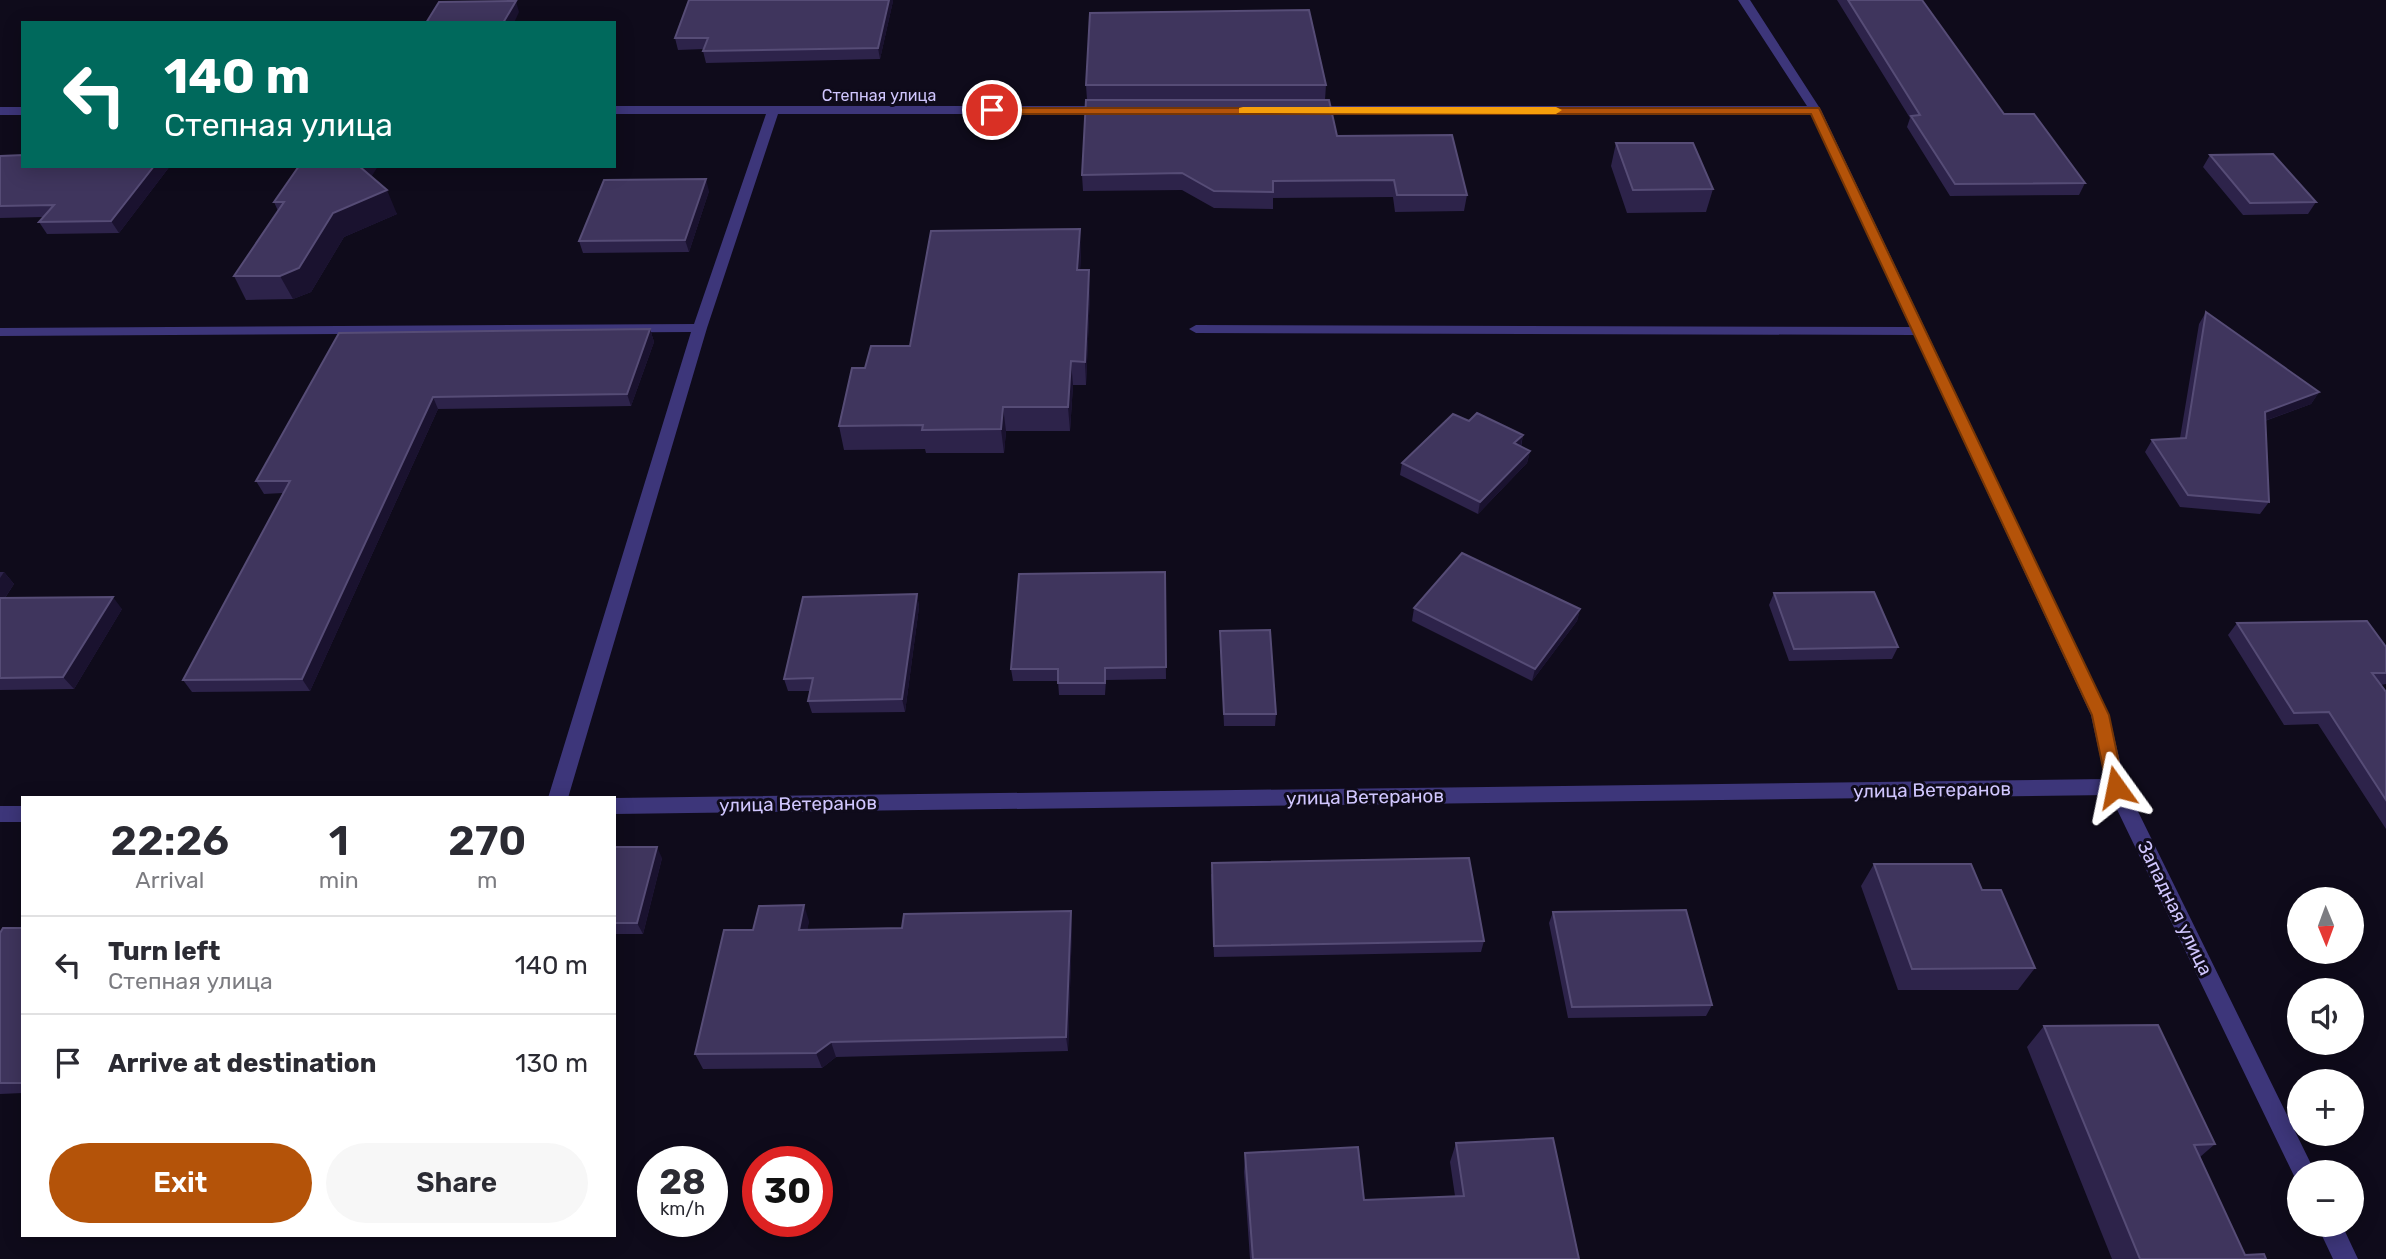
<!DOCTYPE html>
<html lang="en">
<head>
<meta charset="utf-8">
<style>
  :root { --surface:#fff; --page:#f7f7f7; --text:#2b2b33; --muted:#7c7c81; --line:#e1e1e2; --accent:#b45309 }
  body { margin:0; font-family:Rubik,sans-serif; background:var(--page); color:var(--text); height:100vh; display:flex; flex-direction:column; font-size:26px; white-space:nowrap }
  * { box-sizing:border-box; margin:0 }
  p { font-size:23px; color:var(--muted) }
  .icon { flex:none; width:38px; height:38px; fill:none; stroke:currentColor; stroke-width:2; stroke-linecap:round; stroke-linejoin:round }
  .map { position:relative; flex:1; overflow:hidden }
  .panel { position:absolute; left:21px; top:796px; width:595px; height:441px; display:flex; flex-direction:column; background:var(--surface); border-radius:0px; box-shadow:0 4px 18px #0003 }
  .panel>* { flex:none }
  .hud { position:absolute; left:21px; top:21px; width:595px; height:147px; border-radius:0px; box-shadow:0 4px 18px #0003; background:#00695c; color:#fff; overflow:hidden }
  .needle { width:46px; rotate:179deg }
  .controls { position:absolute; left:2287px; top:887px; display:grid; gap:14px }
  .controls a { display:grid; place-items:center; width:77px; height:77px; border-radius:50%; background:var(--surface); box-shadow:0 4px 18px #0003; font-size:35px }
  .speed { position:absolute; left:637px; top:1146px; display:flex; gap:14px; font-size:35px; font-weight:700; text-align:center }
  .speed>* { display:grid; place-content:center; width:91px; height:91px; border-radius:50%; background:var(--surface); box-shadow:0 4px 18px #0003; line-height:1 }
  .speed small { font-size:18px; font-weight:400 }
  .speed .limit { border:10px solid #d22; background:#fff; color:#111 }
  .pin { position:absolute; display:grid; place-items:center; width:60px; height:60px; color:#fff; margin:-30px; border:4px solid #fff; border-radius:50%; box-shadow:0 2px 7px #0007 }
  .me { position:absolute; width:77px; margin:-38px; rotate:348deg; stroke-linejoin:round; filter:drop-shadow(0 0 5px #0008) }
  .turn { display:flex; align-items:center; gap:24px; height:147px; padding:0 28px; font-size:32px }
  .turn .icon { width:91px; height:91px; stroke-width:2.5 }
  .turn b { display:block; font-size:49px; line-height:60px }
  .eta { display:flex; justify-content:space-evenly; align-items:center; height:119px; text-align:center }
  .eta b { font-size:42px; font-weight:600; line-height:49px }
  .primary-button { display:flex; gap:14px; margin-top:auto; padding:14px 28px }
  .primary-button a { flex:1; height:80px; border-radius:42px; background:var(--accent); color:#fff; font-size:28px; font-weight:600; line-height:80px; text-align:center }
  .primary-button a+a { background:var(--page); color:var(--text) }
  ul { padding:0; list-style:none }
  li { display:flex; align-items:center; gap:21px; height:98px; padding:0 28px; border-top:2px solid var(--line) }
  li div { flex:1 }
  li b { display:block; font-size:26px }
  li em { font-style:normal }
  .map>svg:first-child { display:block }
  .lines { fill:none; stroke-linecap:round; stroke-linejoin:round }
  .minor { fill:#3d367a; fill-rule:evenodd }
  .wall { fill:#2d234a }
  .shaded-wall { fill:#1a122f }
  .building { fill:#3f355d; stroke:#564c76; stroke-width:2 }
  .route { fill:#b45309; stroke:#753606; stroke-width:2 }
  .slow { fill:#f59e0b }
  .labels { text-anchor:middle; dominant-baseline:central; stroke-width:6; stroke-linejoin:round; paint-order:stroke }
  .far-street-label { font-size:16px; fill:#d0c6fe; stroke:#0f0b1b }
  .street-label { font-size:19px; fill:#d0c6fe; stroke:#0f0b1b }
</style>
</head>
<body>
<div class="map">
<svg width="2386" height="1259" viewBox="0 0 2386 1259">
  <rect width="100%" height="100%" fill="#0f0b1b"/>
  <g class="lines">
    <path class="minor" d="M1738,0H1750L1821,110L2109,715L2126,787L2315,1172H2300V1181L2296,1180L2110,795L614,814V798L2105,779L2091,715L1914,335L1196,333L1189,329L1196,325L1910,327L1811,114H1307L1301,110L1307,106H1807Z
      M614,106H1108L1114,110L1108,114H778L707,328L568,798H548L691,332L0,336V328L694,324L766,114H614Z
      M0,107H23V115H0Z
      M0,806H23V822H0Z
      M2317,1225H2342L2358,1259H2333Z"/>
  </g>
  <path class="wall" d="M689,0H893V1L880,59L706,63L703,51L704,49L678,50L675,38Z
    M1837,0H1922L2004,114L2085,183L2079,195L1950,196L1907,127L1910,118Z
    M1086,85H1326L1325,100L1337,136L1467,195L1464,211L1395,212L1393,197L1273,198V209L1214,208L1182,190L1083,191L1082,175L1087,100Z
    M1616,143L1713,189L1706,212L1627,213L1611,166Z
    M2210,155L2316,202L2308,214L2243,215L2203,167Z
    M0,156L170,166L119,233L47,234L39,222L43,217L0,218Z
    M371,177L397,214L344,237L311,292L293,299L246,300L234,276L278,211L274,202Z
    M709,191L689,252L583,253L579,241Z
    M1081,252L1080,270L1090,293L1086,385H1073L1070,431H1006L1004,453H926L925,449L844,450L839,426L865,368L910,346Z
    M2206,312L2319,392L2311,404L2265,421L2269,502L2260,514L2180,507L2145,452L2152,440L2180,438L2199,324Z
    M650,329L654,342L631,406L438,409L310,691L192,692L183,680L283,493L264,494L256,481L339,333Z
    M1469,421L1523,435L1521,447L1530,451L1527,463L1478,514L1400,475L1402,463Z
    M0,572H4L14,584L5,598L122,609L74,689L0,690Z
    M1165,572L1166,679L1106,680L1105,695H1059L1058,681H1013L1011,669Z
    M1774,593L1898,647L1892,659L1789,661L1769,605Z
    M917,594L919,607L905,712L812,713L808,701L810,691H788L784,679Z
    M1414,608L1580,609L1577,621L1532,681L1412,621Z
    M2237,623L2386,647V684L2381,685L2386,692V829L2318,724L2284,725L2228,635Z
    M1220,631L1276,714L1275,726H1224Z
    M614,847L662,858L643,934H614Z
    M1874,864L1982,890L2035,968L2018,990H1898L1861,886Z
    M1211,874L1484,941L1481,952L1214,957Z
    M1553,912L1712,1005L1706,1016L1568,1018L1549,923Z
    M809,921L807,930L1072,926L1068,1051L836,1057L822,1068L703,1069L695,1054L753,930Z
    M23,928V1093L0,1094V933Z
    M2044,1026L2215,1144L2200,1157L2245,1255L2266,1259H2112L2027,1047Z
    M1456,1143L1579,1259H1250L1244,1172L1245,1153L1364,1200L1455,1196L1450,1162Z"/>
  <path class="shaded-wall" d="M889,0H893V1L880,59L878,48Z
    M516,1L519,12L514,23H503Z
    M154,166H170L119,233L111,221Z
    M357,166H378L366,186Z
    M706,179L709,191L689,252L685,240Z
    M387,190L397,214L344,237L311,292L293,299L280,276L333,213Z
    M1080,229L1081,252L1079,293L1077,270Z
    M1089,270L1090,293L1086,385L1085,362Z
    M650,329L654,342L631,406L627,394Z
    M1071,361L1073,385L1070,431L1068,407Z
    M2319,392L2311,404L2256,424L2265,412Z
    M433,397L438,409L310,691L302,679Z
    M1003,407L1006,431L1004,453L1001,429Z
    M1523,435L1520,448L1514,443Z
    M1530,451L1527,463L1478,514L1480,502Z
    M4,572L14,584L0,605V578Z
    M917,594L919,607L905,712L902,699Z
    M113,597L122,609L74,689L63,677Z
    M1580,609L1577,621L1532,681L1535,669Z
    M657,847L662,858L643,934L637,923Z
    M804,905L809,921L805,946L799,930Z
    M1071,911L1072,926L1068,1051L1066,1037Z
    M831,1042L836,1057L822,1068L816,1053Z"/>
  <path class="building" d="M689,0H889L878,48L703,51L708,38H675Z
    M1848,0H1922L2004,114H2034L2085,183L1955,184L1911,116L1920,115Z
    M516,1L503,23H426L439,2Z
    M1309,10L1326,85H1086L1090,13Z
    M1086,100H1329L1337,136L1452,135L1467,195H1397L1394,180L1273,181V192L1214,191L1182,173L1082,175Z
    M1616,143H1693L1713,189L1633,190Z
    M2273,154L2316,202L2250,203L2210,155Z
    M23,155V166H154L111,221L39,222L54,205L0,206V156Z
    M299,166H359L387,190L333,213L299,268L280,276H234L284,202H274Z
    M706,179L685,240L579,241L604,180Z
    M1080,229L1077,270H1089L1085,362L1071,361L1068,407H1003L1001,429L922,430L923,425L839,426L852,368H865L871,346H910L931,231Z
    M2206,312L2319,392L2265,412L2269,502L2188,495L2152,440L2186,438Z
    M650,329L627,394L433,397L302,679L183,680L290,481H256L339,333Z
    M1477,413L1523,435L1514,443L1530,451L1480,502L1402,463L1453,414L1469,421Z
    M1462,553L1580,609L1535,669L1414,608Z
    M1165,572L1166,667L1105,668V683H1058V669H1011L1019,574Z
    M1874,592L1898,647L1794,649L1774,593Z
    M917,594L902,699L808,701L813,678L784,679L803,597Z
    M113,597L63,677L0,678V598Z
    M2367,621L2386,647V673H2372L2386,692V800L2329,712L2294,713L2237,623Z
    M1270,630L1276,714H1224L1220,631Z
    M614,847H657L637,923H614Z
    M1469,858L1484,941L1214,946L1212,863Z
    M1874,864H1971L1982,890H2001L2035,968L1912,969Z
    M804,905L799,930L902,928L904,914L1071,911L1066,1037L831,1042L816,1053L695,1054L724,930H753L759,906Z
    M1686,910L1712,1005L1572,1007L1553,912Z
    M3,928H23V1083H0V933Z
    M2158,1025L2215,1144L2194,1145L2245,1255L2264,1254L2266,1259H2140L2044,1026Z
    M1553,1138L1579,1259H1253L1245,1153L1358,1147L1364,1200L1464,1196L1456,1143Z"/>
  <path class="route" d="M988,108H1819L2109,715L2124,787L2122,792H2110L2107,787L2092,715L1811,114H992L988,113Z"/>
  <path class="slow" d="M1243,107H1556L1562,110L1556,114L1239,113V108Z"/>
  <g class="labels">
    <g class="far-street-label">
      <text x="879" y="95">Степная улица</text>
    </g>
    <g class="street-label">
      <text transform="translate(1932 790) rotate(-1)">улица Ветеранов</text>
      <text transform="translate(1365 797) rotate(-1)">улица Ветеранов</text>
      <text transform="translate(798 804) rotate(-1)">улица Ветеранов</text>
      <text transform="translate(2175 908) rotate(64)">Западная улица</text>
    </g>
  </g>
</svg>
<div class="controls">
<a><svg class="needle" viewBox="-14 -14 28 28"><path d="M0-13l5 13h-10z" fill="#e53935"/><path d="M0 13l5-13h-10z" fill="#7c7c81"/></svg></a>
<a><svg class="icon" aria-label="sound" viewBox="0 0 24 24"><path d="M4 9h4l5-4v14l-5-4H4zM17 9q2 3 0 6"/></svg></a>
<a>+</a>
<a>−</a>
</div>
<div class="speed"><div>28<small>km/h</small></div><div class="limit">30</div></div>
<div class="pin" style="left:992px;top:110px;background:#d93025"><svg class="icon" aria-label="arrive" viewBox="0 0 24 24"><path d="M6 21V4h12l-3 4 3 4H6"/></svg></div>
<svg class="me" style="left:2116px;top:787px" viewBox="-20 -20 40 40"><path d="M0-17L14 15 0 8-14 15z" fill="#b45309" stroke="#fff" stroke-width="4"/></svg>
<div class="hud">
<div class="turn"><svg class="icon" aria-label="left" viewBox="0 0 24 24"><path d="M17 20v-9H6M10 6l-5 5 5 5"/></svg><div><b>140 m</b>Степная улица</div></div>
</div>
<section class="panel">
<div class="eta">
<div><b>22:26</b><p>Arrival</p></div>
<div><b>1</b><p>min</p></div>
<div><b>270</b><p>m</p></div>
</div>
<ul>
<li><svg class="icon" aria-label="left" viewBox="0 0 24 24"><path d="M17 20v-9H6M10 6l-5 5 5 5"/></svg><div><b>Turn left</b><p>Степная улица</p></div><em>140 m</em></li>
<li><svg class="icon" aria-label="arrive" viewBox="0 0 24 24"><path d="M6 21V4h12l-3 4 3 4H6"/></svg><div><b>Arrive at destination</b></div><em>130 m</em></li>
</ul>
<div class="primary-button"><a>Exit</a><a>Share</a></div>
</section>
</div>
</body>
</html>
